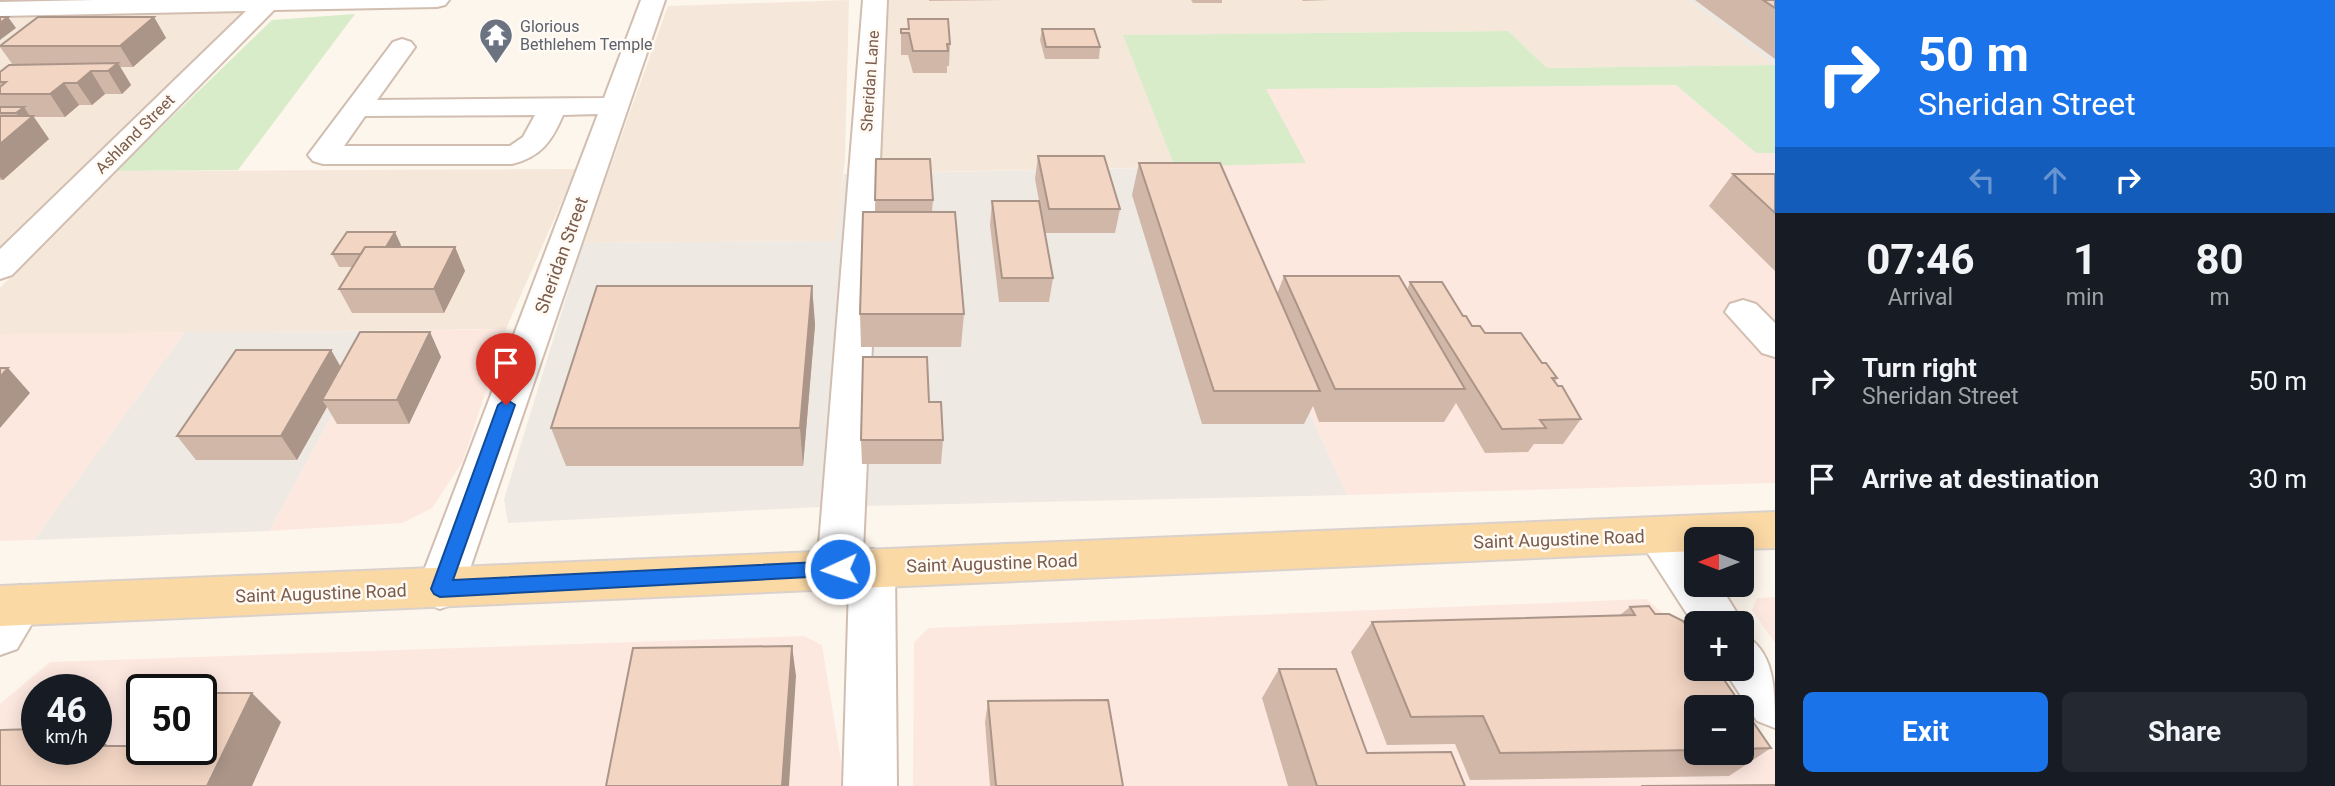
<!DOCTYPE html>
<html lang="en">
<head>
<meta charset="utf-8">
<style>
  :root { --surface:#171b24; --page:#242831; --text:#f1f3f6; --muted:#9ea1a6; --accent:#1a73e8 }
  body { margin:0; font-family:Roboto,sans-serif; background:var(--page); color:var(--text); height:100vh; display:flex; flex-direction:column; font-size:26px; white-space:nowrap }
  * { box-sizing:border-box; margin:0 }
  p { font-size:23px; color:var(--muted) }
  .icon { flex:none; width:38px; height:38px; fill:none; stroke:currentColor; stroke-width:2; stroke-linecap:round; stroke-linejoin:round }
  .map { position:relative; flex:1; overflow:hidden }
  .drawer { display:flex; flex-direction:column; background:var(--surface); width:560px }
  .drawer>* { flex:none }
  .guide { background:#1a73e8; color:#fff; overflow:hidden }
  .needle { width:46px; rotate:270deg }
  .controls { position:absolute; left:1684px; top:527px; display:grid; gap:14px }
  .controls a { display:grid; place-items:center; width:70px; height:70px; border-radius:10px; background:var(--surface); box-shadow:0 4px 18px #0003; font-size:35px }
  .speed { position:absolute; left:21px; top:674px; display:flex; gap:14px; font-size:35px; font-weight:700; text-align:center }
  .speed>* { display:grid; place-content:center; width:91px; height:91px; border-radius:50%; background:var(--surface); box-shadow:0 4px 18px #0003; line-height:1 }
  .speed small { font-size:18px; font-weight:400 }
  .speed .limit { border:4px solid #111; border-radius:10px; background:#fff; color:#111 }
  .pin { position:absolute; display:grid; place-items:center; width:60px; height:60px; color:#fff; margin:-72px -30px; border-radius:50% 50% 50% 0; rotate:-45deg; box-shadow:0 0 7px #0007 }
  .pin .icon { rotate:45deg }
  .me { position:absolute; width:77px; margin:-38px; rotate:267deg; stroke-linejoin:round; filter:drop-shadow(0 0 5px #0008) }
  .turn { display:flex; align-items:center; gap:24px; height:147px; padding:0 28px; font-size:32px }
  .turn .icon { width:91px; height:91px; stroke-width:2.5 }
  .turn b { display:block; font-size:49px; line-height:60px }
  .lanes { display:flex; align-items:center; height:66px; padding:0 28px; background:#0003; justify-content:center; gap:35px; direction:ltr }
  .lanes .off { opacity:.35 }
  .eta { display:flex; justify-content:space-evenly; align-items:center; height:119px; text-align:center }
  .eta b { font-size:42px; font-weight:700; line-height:49px }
  .primary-button { display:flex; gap:14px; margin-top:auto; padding:14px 28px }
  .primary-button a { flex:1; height:80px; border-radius:10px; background:var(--accent); color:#fff; font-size:28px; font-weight:700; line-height:80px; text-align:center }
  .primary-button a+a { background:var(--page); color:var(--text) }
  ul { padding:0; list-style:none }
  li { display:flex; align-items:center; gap:21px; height:98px; padding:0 28px }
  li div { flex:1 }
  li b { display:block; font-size:26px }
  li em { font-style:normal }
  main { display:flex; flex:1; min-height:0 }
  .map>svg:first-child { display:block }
  .residential { fill:#f5e8da }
  .commercial { fill:#fde8e0; fill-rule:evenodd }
  .industrial { fill:#efe9e4 }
  .green { fill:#d8ecc9 }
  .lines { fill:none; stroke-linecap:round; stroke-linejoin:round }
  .minor-casing { stroke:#d1beb0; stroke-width:4 }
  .major-casing { stroke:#dad1cd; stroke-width:4 }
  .minor { fill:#fff; fill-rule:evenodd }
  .major { fill:#fbd9a5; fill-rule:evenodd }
  .wall { fill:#d1b7a8; fill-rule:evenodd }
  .shaded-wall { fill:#aa9588 }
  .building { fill:#f3d5c3; stroke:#aa9588; stroke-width:2 }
  .route { fill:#1a73e8; stroke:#114b97; stroke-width:2 }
  .labels { text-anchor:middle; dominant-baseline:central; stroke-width:5; stroke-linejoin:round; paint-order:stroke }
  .far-worship-label { font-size:16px; fill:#5b616d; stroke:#fffaf3; text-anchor:start }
  .far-street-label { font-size:16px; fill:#7a5c4d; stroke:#fffaf3 }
  .street-label { font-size:18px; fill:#7a5c4d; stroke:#fffaf3 }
</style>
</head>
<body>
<main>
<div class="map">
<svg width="1775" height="786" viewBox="0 0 1775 786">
  <rect width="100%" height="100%" fill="#fdf6ec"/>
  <path class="residential" d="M849,0L845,157L837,241L583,243L668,6Z
    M887,0H1687L1775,65L1547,68L1508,31L1124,35L1175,167L878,173Z
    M231,9L243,14L0,252V13Z
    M576,169L506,329L0,335V288L116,171Z"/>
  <path class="commercial" d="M1676,85L1756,153H1775V483L1347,495L1198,167L1265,89Z
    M506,329L463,461L432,508L402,523L269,531L378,331Z
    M185,332L34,540L0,541V335Z
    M1775,597V643L1752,610L1757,598Z
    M1646,599L1695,639L1696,668L1716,669L1775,752V786H913L914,642L929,628ZM1696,707H1741V752H1696Z
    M804,636L822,645L845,786H0V704L50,662ZM37,690H96V749H37ZM142,690H201V749H142Z"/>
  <path class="industrial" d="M1687,0H1775V66Z
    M1198,167L1347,495L819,507L508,523L504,499L583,243L836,241L844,174Z
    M378,331L269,531L34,540L185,332Z"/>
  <path class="green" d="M355,14L238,170L116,171L272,20Z
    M1508,31L1547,68L1775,65V153H1756L1676,85L1266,89L1306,163L1175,167L1123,35Z"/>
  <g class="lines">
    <g class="minor-casing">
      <path id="minor" d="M94,0H449L445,5L437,7L274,10L12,275L0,279V249L246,11L0,16V2Z
        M641,0H665L463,589L456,603L440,609L424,603L417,589L598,114L563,115C552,141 541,157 512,164H323L313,161L308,155L393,42L402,39L411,42L415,47L377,100L604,98ZM535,115L523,137L510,146H344L365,116Z
        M863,0H887L863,552L872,549L888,554L895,568L897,786H843L849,585L840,588L824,583L817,569Z
        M1743,300L1756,304L1775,323V357L1762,353L1725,312L1730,304Z
        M1658,517L1674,522L1696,553V584H1719L1743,623L1741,626V623H1696V628L1636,535L1642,522Z
        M20,585L37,591L43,605L17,649L0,655V595L3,591Z
        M1741,633C1775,650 1775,688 1775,728L1757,721L1723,668H1741Z"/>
    </g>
    <g class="major-casing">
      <path id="major" d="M1775,512V548L1741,549V539H1696V551L0,626V586Z"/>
    </g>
    <use href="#minor" class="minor"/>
    <use href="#major" class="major"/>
  </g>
  <path class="wall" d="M929,0H1003L929,1Z
    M1191,0H1222V3H1193Z
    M1302,0H1331L1303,1Z
    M1695,0H1775V59Z
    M154,17L166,38L133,67H120L131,85L122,94H105L92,105H79L65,117H34L49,139L3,180H0V72L13,65L0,47V45Z
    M901,29L950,44L949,66H947V73H913L908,55H901Z
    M1042,29L1100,47L1099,59H1045L1040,40Z
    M1038,156L1120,209L1115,233H1045L1035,179Z
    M876,159L933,200L932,212L964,314L961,347H861L860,314L875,212Z
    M1139,163L1277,294L1284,276L1407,290L1410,282L1463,316L1472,326L1542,363L1557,378L1555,382L1581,419L1563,444H1534L1528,452L1485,453L1456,403L1444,422H1319L1313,406L1304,424H1202L1132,195Z
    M1733,174H1775V271L1709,206Z
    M992,201L1053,278L1049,302H999L990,225Z
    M401,245L400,247H455L465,271L444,313H352L339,289L353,267H339L332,254Z
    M812,286L815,325L803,466H566L551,428Z
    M430,332L441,357L409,424H337L327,407L297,460H196L177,436L331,350L341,367Z
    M929,402L943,440L941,464H862L861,440Z
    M1649,606L1655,614H1669L1683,621L1696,639V668H1716L1771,748L1729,776L1470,780L1455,744L1387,745L1351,652L1372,622L1620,615L1630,607ZM1696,707H1741V752H1696Z
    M1279,669L1367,753L1465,786H1288L1262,698Z
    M988,701L1123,786H990L985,722Z"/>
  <path class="shaded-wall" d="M8,17L16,28L0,40V23Z
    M154,17L166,38L133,67L120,46Z
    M118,63L131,85L122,94L108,71Z
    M91,71L105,94L92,105L77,83Z
    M64,83L79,105L65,117L50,94Z
    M24,107L31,118L33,116L49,139L3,180L0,177V144L24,124L16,113Z
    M395,232L401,245L388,267L382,254Z
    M455,247L465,271L444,313L434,289Z
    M812,286L815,325L803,466L800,428Z
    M430,332L441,357L409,424L397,400Z
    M331,350L345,375L322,400L327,407L297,460L281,436Z
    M8,368L30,393L0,428V377Z
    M792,646L796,676L789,786H782Z
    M252,693L281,722L252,786H207Z
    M96,737L123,756L96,749Z"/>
  <path class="building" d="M1763,0H1775V8Z
    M0,17H8L0,23Z
    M38,17H154L120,46H0Z
    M908,19H948L950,44H947L948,51H913L909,33H901V29H909Z
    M1042,29H1094L1100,47H1046Z
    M118,63L108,71H91L77,83H64L50,94H0V87L6,82H0V72L9,65Z
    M0,107H24L16,113H0Z
    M0,116H33L0,144Z
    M1038,156H1104L1120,209H1049Z
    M876,159H930L933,200H875Z
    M1139,163H1220L1320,391H1214Z
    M1733,174H1775V213Z
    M992,201H1039L1053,278H1002Z
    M863,212H955L964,314H860Z
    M347,232H395L386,247H365L361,254H332Z
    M365,247H455L434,289H339Z
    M1284,276H1399L1465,389H1335Z
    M1410,282H1442L1463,316H1466L1472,326H1480L1485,333H1521L1542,363H1546L1557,378H1552L1558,386H1562L1581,419L1540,420L1546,428L1502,429Z
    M597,286H812L800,428H551Z
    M360,332H430L397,400H322Z
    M236,350H331L281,436H177Z
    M863,357H927L929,402H941L943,440H861Z
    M0,368H8L0,377Z
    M1649,606L1655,614H1669L1683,621L1696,639V668H1716L1771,748L1741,749V707H1696V750L1500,753L1483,716L1411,717L1372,622L1635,615L1630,607Z
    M792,646L782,786H606L633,648Z
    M1279,669H1336L1367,753L1451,752L1465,786H1317Z
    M201,693H252L207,786H0V730L37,729V749H96V746H128L142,721V749H201Z
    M1108,700L1123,786H996L988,701Z
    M1775,785V786H1641Z"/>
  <path class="route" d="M506,399L515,405L453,580L840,561L846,563L849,569L846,575L440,597L434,594L431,589L498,405Z"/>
  <defs>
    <g id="temple-pin" transform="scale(1.75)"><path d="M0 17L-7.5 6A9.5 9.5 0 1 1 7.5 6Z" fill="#6b7280" stroke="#fffaf3"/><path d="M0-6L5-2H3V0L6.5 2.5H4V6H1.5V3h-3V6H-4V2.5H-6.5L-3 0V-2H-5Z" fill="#fff"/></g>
  </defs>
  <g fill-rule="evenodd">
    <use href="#temple-pin" x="496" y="35"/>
  </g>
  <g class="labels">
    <g class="far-worship-label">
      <text x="520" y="26">Glorious<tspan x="520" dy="18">Bethlehem Temple</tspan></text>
    </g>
    <g class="far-street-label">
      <text transform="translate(870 81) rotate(-86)">Sheridan Lane</text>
      <text transform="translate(135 134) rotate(-45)">Ashland Street</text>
    </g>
    <g class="street-label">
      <text transform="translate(561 255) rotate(-70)">Sheridan Street</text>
      <text transform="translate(1559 539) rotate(-2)">Saint Augustine Road</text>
      <text transform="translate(992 563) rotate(-2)">Saint Augustine Road</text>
      <text transform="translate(321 593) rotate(-2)">Saint Augustine Road</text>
    </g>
  </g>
</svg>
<div class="controls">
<a><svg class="needle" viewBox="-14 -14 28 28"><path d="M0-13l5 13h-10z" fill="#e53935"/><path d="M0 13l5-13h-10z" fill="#9ea1a6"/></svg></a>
<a>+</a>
<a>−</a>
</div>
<div class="speed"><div>46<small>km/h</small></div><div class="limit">50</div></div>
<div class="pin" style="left:506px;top:405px;background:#d93025"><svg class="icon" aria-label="arrive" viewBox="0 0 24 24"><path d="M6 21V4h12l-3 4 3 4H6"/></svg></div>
<svg class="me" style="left:840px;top:569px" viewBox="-20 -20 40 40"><circle r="17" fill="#1a73e8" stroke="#fff" stroke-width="3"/><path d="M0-11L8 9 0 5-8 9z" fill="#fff"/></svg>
</div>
<section class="drawer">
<div class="guide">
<div class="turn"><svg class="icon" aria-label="right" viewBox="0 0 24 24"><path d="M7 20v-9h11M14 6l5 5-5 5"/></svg><div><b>50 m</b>Sheridan Street</div></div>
<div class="lanes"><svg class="icon off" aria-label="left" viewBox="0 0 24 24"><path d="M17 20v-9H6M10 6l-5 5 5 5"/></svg><svg class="icon off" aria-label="ahead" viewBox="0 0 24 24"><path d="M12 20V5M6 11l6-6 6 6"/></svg><svg class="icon" aria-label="right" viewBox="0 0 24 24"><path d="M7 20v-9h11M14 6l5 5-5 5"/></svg></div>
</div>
<div class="eta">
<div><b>07:46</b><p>Arrival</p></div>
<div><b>1</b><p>min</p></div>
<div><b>80</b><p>m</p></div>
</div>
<ul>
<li><svg class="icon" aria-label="right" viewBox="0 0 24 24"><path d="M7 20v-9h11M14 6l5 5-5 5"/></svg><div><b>Turn right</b><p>Sheridan Street</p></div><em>50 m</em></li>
<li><svg class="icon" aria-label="arrive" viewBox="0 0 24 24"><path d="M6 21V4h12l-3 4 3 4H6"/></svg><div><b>Arrive at destination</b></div><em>30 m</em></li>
</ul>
<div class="primary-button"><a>Exit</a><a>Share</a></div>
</section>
</main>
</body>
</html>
